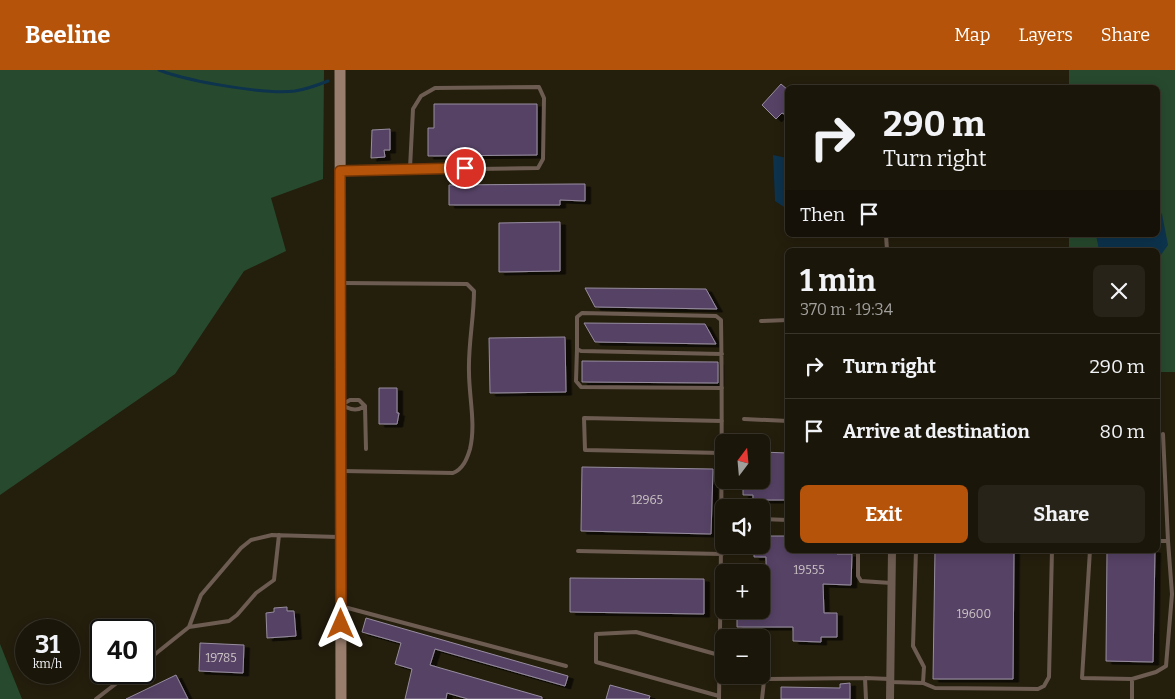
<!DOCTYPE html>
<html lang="en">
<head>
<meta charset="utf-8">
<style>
  :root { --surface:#1b160a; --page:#282318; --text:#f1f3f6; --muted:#a09f9c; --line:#39352b; --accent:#b45309 }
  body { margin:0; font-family:Bitter,serif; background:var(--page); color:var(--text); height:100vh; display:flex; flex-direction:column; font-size:19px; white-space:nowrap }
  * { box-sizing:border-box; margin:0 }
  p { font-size:16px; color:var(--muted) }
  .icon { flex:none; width:28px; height:28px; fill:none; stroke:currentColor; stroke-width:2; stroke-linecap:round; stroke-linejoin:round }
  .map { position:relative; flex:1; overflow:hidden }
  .side { position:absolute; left:785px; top:178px; width:375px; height:305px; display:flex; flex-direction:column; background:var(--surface); border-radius:8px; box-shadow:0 2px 12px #0003,0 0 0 1px var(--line) }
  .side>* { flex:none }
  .banner { position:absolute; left:785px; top:15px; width:375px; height:152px; border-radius:8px; box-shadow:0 2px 12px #0003,0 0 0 1px var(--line); background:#1b160a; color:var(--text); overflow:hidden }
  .needle { width:32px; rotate:16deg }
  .fabs { position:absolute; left:715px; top:364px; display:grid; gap:10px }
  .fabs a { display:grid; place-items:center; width:55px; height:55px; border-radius:8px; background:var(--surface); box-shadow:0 2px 12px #0003,0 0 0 1px var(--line); font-size:25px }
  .speed { position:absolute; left:15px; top:549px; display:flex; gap:10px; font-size:25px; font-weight:700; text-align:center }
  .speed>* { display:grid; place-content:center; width:65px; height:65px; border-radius:50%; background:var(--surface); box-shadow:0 2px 12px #0003,0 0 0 1px var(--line); line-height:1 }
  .speed small { font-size:12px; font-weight:400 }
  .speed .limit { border:2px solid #111; border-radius:8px; background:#fff; color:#111 }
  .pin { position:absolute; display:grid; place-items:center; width:42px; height:42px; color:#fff; margin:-21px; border:2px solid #fff; border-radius:50%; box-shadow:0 1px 5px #0007 }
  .me { position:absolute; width:55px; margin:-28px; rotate:0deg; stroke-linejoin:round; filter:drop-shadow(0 0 4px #0008) }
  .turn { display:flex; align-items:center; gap:18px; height:105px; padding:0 15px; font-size:22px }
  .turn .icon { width:65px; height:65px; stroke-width:2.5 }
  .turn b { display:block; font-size:35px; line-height:42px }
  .then { display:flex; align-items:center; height:48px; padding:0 15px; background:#0003; gap:10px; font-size:19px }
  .round { display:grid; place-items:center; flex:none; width:52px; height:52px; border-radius:8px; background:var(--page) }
  .summary { display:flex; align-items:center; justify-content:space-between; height:85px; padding:0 15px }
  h1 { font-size:30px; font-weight:700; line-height:38px }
  .button { display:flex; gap:10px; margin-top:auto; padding:10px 15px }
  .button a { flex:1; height:58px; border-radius:8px; background:var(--accent); color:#fff; font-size:20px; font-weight:700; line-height:58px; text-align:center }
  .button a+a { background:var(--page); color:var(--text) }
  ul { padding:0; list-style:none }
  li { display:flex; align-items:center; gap:15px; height:65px; padding:0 15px; border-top:1px solid var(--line) }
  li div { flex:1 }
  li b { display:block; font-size:19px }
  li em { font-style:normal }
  header { display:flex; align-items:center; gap:30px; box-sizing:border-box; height:70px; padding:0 25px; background:var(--accent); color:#fff }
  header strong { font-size:24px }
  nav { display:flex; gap:28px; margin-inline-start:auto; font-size:18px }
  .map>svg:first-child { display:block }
  .green { fill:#274a2e }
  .water { fill:#0d334d }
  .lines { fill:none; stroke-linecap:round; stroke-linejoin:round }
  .stream { stroke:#0d334d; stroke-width:3 }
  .building { fill:#564265; stroke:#978d9f; filter:url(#shadow) }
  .lane { stroke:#6d5c51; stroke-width:4 }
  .street { stroke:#6d5c51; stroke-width:8 }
  .secondary { stroke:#9a7e6d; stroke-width:11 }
  .route-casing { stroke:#753606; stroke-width:12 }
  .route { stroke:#b45309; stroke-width:9 }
  .labels { text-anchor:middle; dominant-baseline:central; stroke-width:4; stroke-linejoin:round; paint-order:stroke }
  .number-label { font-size:12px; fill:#cbc3c4 }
</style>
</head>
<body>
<header>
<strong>Beeline</strong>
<nav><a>Map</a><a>Layers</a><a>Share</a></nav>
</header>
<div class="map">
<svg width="1175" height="629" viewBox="0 0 1175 629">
  <defs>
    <filter id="shadow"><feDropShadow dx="5.5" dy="3" stdDeviation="0" flood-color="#0009"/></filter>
  </defs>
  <rect width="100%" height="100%" fill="#241e0d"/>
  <path class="green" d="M0,0H324L323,109L271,128L286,181L244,201L175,304L0,425Z
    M1069,0H1175V302H1158V180H1069V165H1158V18L1069,17Z
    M0,574L22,629H0Z"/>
  <path class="water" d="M773,85L787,88V139L775,131Z
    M1158,141L1162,144L1168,175L1158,189V180H1099L1096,165H1158Z"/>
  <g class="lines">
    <path class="stream" d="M159,0C187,11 266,25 295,21C307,19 318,15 328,11"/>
  </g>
  <path class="building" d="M781,14L788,20V46L782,43L776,49L762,35Z
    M434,34H537V85L428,86V58H434Z
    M390,59V80H384L385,87L371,88L372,60Z
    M574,114H585V131L560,130V135H449V115Z
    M560,152V201L499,202V153Z
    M585,218L706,219L717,239L595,237Z
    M584,253L705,254L716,274L595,272Z
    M565,267L566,322L490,323L489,268Z
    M582,291L718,292V313L582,312Z
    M379,318H397V343H399L397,354H379Z
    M761,382L788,383V430H753V425H743V410H761Z
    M582,397L713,399L711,464L581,461Z
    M765,466H788V480H837V484H852L851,515L823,514L824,543H837V567H821V572L793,571V557H737V540H761V527H766V487H754V475H761V467Z
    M935,480H1014L1013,609H933Z
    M1107,480H1155L1153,592L1106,591Z
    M570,508L704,509V544L570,542Z
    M287,537V541H294L296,566L267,568L266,543L274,542V538Z
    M366,548L568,606L565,616L435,579L430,595L542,627V629H468L447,623L446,629H405L412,599L395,594L401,573L362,562Z
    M200,573L244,575L243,603L199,601Z
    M176,605L188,629H126Z
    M850,613V629H781V617L840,618V614Z
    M610,615L650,626L649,629H606Z"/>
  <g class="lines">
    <path class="lane" d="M343,101L538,98L543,89L544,28L539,17L435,18L421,26L413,39L410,98
      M886,165L887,180
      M343,213L467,214L474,221C474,248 468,275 469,302C469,327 476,354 470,379C467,389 463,399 453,403L343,401
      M761,251L788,250
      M577,279L576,311L581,317L722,318
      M350,330H359L365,336C356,342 350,339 341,335Z
      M365,336L366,379
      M744,349L788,351
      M722,351L584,348L585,380L722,383
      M761,449L788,450
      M1158,471H1168L1163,364
      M858,480V506L861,511L891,513
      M1090,480L1082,608L1132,609V629
      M578,481L722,484
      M344,537L566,596
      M189,557L229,551L237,545L256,523L274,510L279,465
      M144,593L189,557L201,525L241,478L251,470L272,465L338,467
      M1132,609L1156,602L1166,596L1172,524L1168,471
      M891,612L923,613L924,597L913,576L916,480
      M923,613L935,618L1038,619L1044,616L1049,607L1052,480
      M719,626L596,592V564L636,562L719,585
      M96,629L131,602
      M719,629C721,503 723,376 721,250L716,246L582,243L577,247V279L581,281L722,284
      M762,629L764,611L768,609L865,608
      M866,629L865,608L890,609"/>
    <path class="street" d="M890,629L892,480"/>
    <path class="secondary" d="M340,0L341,629"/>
  </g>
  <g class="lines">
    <g class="route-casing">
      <path id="route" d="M341,554L340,101L465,98"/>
    </g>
    <use href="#route" class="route"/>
  </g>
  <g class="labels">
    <g class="number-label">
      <text x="647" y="430">12965</text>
      <text x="809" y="500">19555</text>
      <text x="974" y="544">19600</text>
      <text x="221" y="588">19785</text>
    </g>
  </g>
</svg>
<div class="fabs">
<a><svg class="needle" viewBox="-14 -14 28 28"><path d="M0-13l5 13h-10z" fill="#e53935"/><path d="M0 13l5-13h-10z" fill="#a09f9c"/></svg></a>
<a><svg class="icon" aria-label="sound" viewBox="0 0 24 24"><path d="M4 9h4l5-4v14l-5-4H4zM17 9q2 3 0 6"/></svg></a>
<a>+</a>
<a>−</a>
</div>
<div class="speed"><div>31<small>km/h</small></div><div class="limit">40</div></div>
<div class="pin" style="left:465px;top:98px;background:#d93025"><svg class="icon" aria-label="arrive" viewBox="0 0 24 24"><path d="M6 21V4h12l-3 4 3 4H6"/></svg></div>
<svg class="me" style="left:341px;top:554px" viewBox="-20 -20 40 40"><path d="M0-17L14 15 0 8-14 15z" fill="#b45309" stroke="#fff" stroke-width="4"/></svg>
<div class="banner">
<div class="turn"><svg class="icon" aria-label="right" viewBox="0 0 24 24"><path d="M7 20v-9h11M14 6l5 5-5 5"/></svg><div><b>290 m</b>Turn right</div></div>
<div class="then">Then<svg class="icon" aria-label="arrive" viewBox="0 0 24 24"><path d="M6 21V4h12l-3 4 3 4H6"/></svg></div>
</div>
<section class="side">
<div class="summary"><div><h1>1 min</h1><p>370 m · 19:34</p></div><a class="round"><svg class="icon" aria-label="close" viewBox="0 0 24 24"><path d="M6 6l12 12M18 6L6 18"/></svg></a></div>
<ul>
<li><svg class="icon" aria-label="right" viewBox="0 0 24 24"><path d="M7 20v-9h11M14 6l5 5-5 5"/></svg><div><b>Turn right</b></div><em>290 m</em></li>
<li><svg class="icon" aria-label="arrive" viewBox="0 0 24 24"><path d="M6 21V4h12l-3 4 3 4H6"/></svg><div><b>Arrive at destination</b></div><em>80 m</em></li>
</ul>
<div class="button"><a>Exit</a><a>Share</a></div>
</section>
</div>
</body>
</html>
